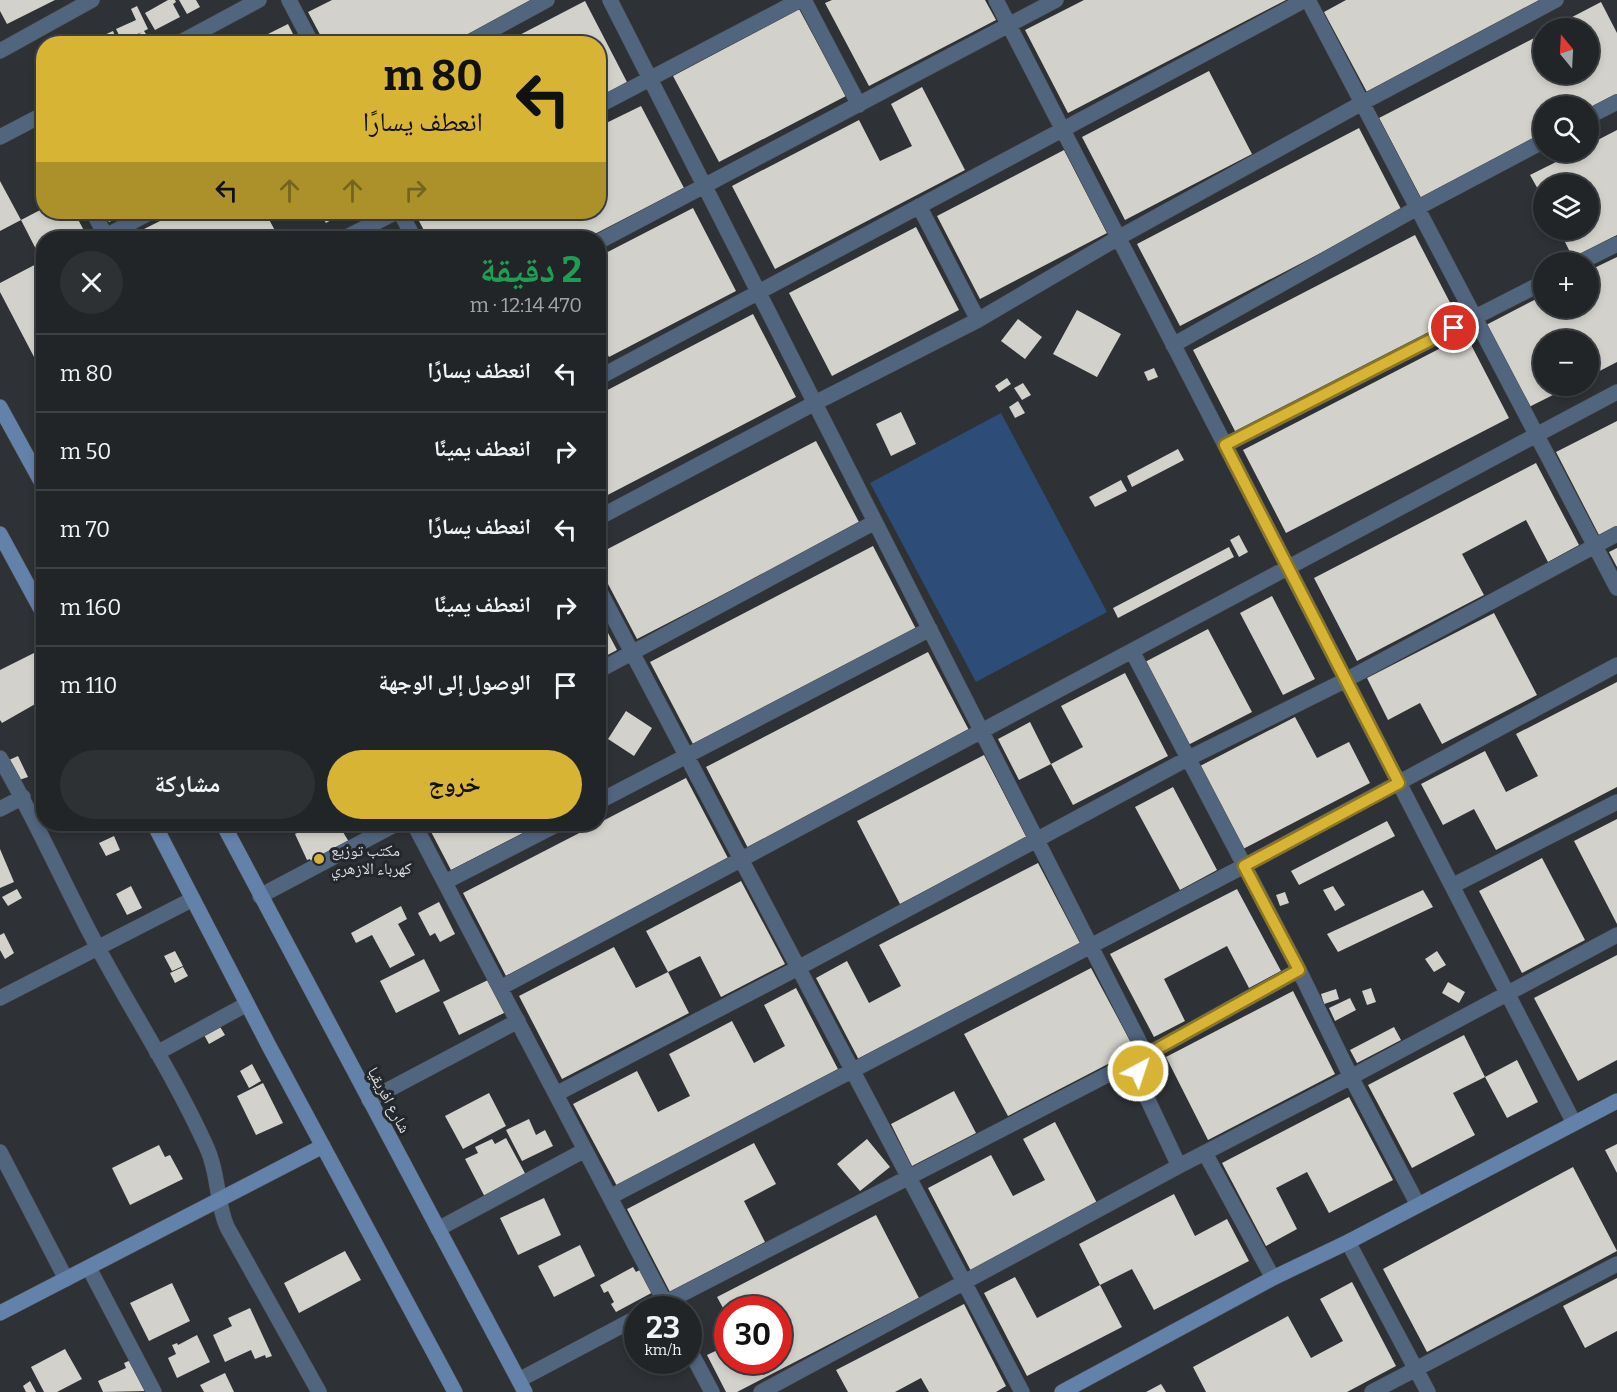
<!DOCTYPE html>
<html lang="ar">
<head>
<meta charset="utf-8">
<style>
  :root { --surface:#222528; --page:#2e3134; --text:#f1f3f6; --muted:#a2a5a8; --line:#3f4245; --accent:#d7b434 }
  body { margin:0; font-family:Bitter,"Noto Naskh Arabic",serif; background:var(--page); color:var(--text); direction:rtl; height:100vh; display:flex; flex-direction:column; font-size:22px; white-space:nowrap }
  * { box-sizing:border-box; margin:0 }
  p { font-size:20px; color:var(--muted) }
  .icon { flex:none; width:33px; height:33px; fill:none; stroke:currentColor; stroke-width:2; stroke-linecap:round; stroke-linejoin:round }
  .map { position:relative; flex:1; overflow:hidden; direction:ltr }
  .sheet { position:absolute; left:36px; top:231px; width:570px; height:600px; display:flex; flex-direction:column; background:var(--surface); border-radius:24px; box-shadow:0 3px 9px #0003,0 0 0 2px var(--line); direction:rtl }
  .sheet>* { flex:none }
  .guide { position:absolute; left:36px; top:36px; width:570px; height:183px; border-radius:24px; box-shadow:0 3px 9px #0003,0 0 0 2px var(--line); direction:rtl; background:#d7b434; color:#111; overflow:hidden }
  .needle { width:39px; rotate:342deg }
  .fabs { position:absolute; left:1533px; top:18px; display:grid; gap:12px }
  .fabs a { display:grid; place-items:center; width:66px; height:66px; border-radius:50%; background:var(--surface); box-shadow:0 3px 9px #0003,0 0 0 2px var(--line); font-size:30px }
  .speed { position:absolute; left:624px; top:1296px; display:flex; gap:12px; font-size:30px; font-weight:700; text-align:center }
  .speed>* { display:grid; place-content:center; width:78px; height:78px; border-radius:50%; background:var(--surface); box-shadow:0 3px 9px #0003,0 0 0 2px var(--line); line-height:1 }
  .speed small { font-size:15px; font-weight:400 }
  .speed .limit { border:9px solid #d22; background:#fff; color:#111 }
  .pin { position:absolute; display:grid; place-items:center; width:51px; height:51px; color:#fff; margin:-26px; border:3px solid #fff; border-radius:50%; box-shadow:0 2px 6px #0007 }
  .me { position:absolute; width:66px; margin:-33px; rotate:40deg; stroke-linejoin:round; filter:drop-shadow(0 0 4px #0008) }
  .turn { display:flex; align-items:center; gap:21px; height:126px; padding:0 24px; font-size:27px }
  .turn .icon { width:78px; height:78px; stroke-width:2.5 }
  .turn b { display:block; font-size:42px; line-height:51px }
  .lanes { display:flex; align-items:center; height:57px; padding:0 24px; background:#0003; justify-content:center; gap:30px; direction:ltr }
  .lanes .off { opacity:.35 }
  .round { display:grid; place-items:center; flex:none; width:63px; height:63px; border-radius:32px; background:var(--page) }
  .head { display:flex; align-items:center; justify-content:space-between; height:102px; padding:0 24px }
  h1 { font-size:36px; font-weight:700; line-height:45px; color:#1e9e55 }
  .primary-button { display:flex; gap:12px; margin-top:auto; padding:12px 24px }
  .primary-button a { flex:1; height:69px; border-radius:36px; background:var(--accent); color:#111; font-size:24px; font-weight:700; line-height:69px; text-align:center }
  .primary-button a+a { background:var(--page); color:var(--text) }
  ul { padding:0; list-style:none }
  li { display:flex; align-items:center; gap:18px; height:78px; padding:0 24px; border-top:2px solid var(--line) }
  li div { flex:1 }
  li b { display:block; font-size:22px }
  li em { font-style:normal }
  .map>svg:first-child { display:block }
  .green { fill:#2d4c77 }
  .building { fill:#d2d1cb }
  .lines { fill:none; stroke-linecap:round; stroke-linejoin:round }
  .street-casing { stroke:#4a4c50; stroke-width:16 }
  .secondary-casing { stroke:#4a4c50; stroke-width:16 }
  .street { stroke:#52657f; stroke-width:15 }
  .secondary { stroke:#6481aa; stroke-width:15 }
  .route-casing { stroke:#8c7522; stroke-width:15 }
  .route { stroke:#d7b434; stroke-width:10 }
  .poi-dot { fill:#d7b434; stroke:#24272b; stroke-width:2 }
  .labels { text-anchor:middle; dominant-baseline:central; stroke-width:6; stroke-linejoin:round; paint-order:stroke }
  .poi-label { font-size:16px; fill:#dadbde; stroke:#24272b; text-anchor:start }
  .street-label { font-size:16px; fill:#dadbde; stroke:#24272b }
</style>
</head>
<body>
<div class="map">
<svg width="1617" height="1392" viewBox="0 0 1617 1392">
  <rect width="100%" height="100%" fill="#2e3135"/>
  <path class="green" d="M1001,413L1107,612L976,682L870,483Z"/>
  <path class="building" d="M0,0H55L7,24L0,11Z
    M168,0H175L176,2L173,4L180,17L155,30L145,13Z
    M179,0H196L200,7L187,14Z
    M332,0H535L451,44H325L308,12Z
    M832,0H985L996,20L869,86L825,3Z
    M1084,0H1286L1068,113L1025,30Z
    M1346,0H1549L1368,94L1324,12Z
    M585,1L628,84L598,99V44H502Z
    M1601,2L1617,33V100L1588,114V106H1544V138L1422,200L1379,118L1544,33V74H1588V28H1551Z
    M137,6L148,29L144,31L148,37L138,44H122L142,32L122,41L116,29L136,20L131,9Z
    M799,9L846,96L719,162L673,76Z
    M288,24L298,44H250L256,40Z
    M113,31L118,44H106L102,36Z
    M1209,71L1252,154L1125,220L1082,137Z
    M922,87L965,170L775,269L732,186L859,120L880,161L912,146L891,104Z
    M641,106L684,188L587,238H428L419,221L436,212H598V127Z
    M1359,128L1402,211L1180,326L1137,244Z
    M1617,130V235L1573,258L1559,230H1588V184H1544V200L1530,175L1576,152H1588V145Z
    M1064,150L1107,233L980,299L937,216Z
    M0,181L21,220L0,231Z
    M44,208V212H74L88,238H44V376L0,292V283L42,261L21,220Z
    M693,208L736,291L609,357L598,336V257Z
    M103,212H129L109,222Z
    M178,212H265L279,238H126Z
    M327,212H335L338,216L326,223L321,215Z
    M916,227L959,310L832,376L789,293Z
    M398,231L402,238H384Z
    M1415,235L1458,318L1236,433L1193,350Z
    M1617,257V362L1588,377V340H1544V386H1571L1529,407L1486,325L1544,295V308H1588V271Z
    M1077,310L1121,334L1097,377L1053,354Z
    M753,314L796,397L598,500V395Z
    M1018,319L1042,337L1025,359L1001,341Z
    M1466,335L1509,418L1286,533L1243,450Z
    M1154,368L1158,377L1148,381L1144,372Z
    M1007,378L1011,384L999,392L995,386Z
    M1023,383L1031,395L1022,400L1014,388Z
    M1018,401L1025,413L1015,418L1009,407Z
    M901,412L916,444L891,456L876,424Z
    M1617,421V526L1599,535L1556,452Z
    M816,441L860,524L637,639L598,565V554Z
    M1178,449L1184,460L1132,487L1127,476Z
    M1536,463L1579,545L1548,562L1526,520L1462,554L1484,595L1357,661L1314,578Z
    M1121,480L1127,491L1095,507L1089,497Z
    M1239,535L1248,552L1239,557L1230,540Z
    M873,546L916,629L693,744L650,662Z
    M1229,547L1234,557L1118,618L1113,608Z
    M1617,548V567L1609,552Z
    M1272,596L1315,679L1283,695L1240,613Z
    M1494,613L1537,695L1442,744L1420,703L1388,720L1367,678Z
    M598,614L617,650L598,660Z
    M1208,629L1252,712L1188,745L1145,662Z
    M36,652L44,666V699L2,723L0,720V670Z
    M928,652L971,734L749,850L706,767Z
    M1125,673L1168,756L1073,805L1051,764L1083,747L1061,706Z
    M1617,682V787L1496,850L1474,809L1443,825L1421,784L1485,751L1506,792L1538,776L1516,734Z
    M626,711L652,728L634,756L608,739Z
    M1295,717L1317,758L1349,742L1370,783L1243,849L1200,766Z
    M1030,722L1051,764L1019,780L998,739Z
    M984,755L1027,838L900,904L857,821Z
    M18,756L28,777L19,780L9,760Z
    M686,778L729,860L506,976L463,893Z
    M1173,787L1217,870L1180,890L1135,807Z
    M1617,819V924L1574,841Z
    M1387,821L1395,836L1299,885L1291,871Z
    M77,824H96L81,831Z
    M297,824H342L346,831L343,832L349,842L311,862L310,859L307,860L295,834L297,833L295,830L299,827Z
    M427,824H541L451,870Z
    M114,836L120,850L106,856L99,843Z
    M0,849L14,882L0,888Z
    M1542,858L1585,940L1522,973L1479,891Z
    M1038,863L1081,945L859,1060L816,978L847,961L869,1003L901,986L879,945Z
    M741,881L785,964L721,997L700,956L668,972L646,931Z
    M131,886L142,908L127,915L116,894Z
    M1333,886L1345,905L1335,911L1323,890Z
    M17,889L22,898L8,906L2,897Z
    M1237,889L1281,971L1249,988L1227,946L1164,979L1185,1021L1154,1037L1110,954Z
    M1423,890L1433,907L1338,952L1327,934Z
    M1285,892L1289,903L1280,906L1276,895Z
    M439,902L455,934L440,942L435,933L430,936L418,913Z
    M401,906L407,919L398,924L415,955L390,968L372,935L356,943L351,933Z
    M4,933L14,953L5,959L0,950V935Z
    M614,947L636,988L668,972L689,1013L562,1079L519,996Z
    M175,951L183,966L172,971L164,956Z
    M1437,951L1446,965L1434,972L1425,959Z
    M1617,955V1060L1578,1081L1534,998Z
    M424,959L440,991L396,1013L380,981Z
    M183,967L188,976L175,983L170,973Z
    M1091,968L1135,1050L1008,1116L964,1034Z
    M490,979L506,1012L459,1035L443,1002Z
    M1448,982L1465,992L1459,1003L1442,993Z
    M796,988L839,1071L617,1186L573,1104L637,1071L658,1112L690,1096L669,1054L732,1021L754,1063L785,1046L764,1005Z
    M1371,988L1376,1002L1367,1005L1362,991Z
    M1336,989L1339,999L1324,1004L1321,994Z
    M1293,991L1335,1074L1208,1140L1166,1057Z
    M1350,998L1356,1010L1335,1021L1329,1008Z
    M219,1025L225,1035L209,1044L203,1033Z
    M1394,1027L1401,1040L1357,1063L1350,1050Z
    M1464,1035L1485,1077L1453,1093L1475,1135L1412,1168L1368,1085Z
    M1517,1060L1538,1102L1507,1118L1485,1077Z
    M252,1064L261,1081L249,1088L240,1071Z
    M263,1083L283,1123L256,1135L237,1096Z
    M954,1091L976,1133L912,1166L891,1124Z
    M489,1093L506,1126L463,1149L445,1116Z
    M1349,1097L1393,1180L1329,1213L1307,1172L1276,1188L1297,1229L1266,1246L1222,1163Z
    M529,1119L536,1135L545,1130L553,1146L522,1161L506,1130Z
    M1055,1122L1098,1205L971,1271L928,1188L991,1155L1013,1196L1045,1180L1023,1139Z
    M506,1138L527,1177L486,1199L465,1159L478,1153L475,1147L492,1139L495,1144Z
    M867,1139L890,1167L860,1191L837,1164Z
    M754,1143L776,1184L744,1201L765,1242L670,1292L627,1209Z
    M1617,1144V1173L1605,1150Z
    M159,1145L165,1157L170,1155L183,1179L130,1205L112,1168Z
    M1573,1167L1617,1251L1427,1352L1383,1269Z
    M1174,1194L1195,1236L1227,1219L1249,1261L1154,1310L1132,1269L1100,1285L1079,1244Z
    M544,1198L561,1235L518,1255L500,1218Z
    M876,1215L919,1298L737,1392H726L707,1355L728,1345V1360H778V1310H728V1317L717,1297Z
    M580,1245L595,1276L554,1297L538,1266Z
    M345,1251L361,1280L299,1313L284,1283Z
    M633,1267L636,1272L645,1267L657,1290L616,1312L611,1304L614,1302L608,1291L604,1293L600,1285Z
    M1015,1277L1037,1318L1100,1285L1122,1327L1027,1376L984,1293Z
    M1617,1278V1331L1585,1348L1563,1306Z
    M1352,1282L1396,1366L1347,1392H1206L1193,1367L1288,1316L1311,1358L1343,1341L1320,1299Z
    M172,1283L190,1321L149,1341L130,1303Z
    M964,1304L1006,1386L996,1392H929L921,1378L895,1392H848L836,1370Z
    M250,1308L272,1356L266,1358L265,1355L255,1359L251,1350L225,1362L213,1335L232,1326L228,1318Z
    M197,1335L210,1362L177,1378L168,1358L176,1354L172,1345L177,1343L178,1345Z
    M65,1349L82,1379L57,1392H44L31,1367Z
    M131,1360L145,1391L103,1392L98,1381L126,1368L124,1363Z
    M225,1373L234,1392H204L200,1385Z
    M30,1381L36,1392H26L23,1386Z
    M1161,1384L1166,1392H1146Z"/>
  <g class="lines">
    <g class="street-casing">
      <path id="street" d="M289,0L312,44
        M610,0L1146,1055L1139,1065V1081L1179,1166
        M804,0L859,105
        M996,0L1574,1123
        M1308,0L1617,588
        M177,44L259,0
        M466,44L547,0
        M0,51L92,0
        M598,106L800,0
        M1588,117L1617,102
        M0,137L44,114
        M919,206L978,320
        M93,212L107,238
        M400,212L414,238
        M106,236L151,212
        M345,238L396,212
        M598,242L1056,0
        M1581,262L1617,244
        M1173,345L1417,208L1544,141
        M598,378L1305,0
        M1225,445L1544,282
        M598,518L815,403L978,320L1118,238L1362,103L1556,0
        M598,588L1022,1392
        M1132,651L1299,970L1351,1077L1418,1205
        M598,671L875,522
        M0,758C36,820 64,885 98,948C134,1015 176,1079 207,1148C219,1174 216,1202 227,1227L319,1392
        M598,802L930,629
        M0,809L23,797
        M414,824L669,1310
        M445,882L558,824
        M1452,886L1617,802
        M260,896L396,824
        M500,988L1617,392
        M0,998L193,899
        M157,1053L247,1004
        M556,1094L798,968L1187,759L1346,680L1617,534
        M369,1100L518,1021
        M0,1152L66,1279
        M1205,1153L1273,1278
        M610,1197L1244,866L1617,665
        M438,1229L585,1150
        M1348,1242L1428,1392
        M89,1268L154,1392
        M651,1310L1146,1055L1299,970
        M688,1347L712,1392
        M519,1380L638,1317
        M761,1392L1179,1166L1351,1077L1617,935
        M1372,1392L1617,1264"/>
    </g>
    <g class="secondary-casing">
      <path id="secondary" d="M0,407L44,487
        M0,534L44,615
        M154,824L269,1046L455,1392
        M223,824L525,1392
        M0,1313L323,1146
        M1062,1392L1273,1278L1348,1242L1617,1101"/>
    </g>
    <use href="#street" class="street"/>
    <use href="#secondary" class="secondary"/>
  </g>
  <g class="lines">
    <g class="route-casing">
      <path id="route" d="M1138,1071L1139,1065L1146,1055L1299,970L1244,866L1399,783L1225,445L1454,328"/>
    </g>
    <use href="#route" class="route"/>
  </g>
  <circle class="poi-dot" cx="319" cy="859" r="6"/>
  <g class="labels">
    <g class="poi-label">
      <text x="331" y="850">مكتب توزيع<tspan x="331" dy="18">كهرباء الازهري</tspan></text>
    </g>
    <g class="street-label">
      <text transform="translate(389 1100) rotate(62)">شارع افريقيا</text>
    </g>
  </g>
</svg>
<div class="fabs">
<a><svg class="needle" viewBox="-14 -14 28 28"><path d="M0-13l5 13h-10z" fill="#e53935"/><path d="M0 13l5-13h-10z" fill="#a2a5a8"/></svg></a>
<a><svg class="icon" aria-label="search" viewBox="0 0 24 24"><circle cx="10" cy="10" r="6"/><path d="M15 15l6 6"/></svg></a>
<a><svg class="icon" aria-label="layers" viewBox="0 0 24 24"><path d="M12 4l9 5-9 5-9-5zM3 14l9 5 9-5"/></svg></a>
<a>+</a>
<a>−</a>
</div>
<div class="speed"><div>23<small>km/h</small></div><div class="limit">30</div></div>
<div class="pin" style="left:1454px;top:328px;background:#d93025"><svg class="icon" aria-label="arrive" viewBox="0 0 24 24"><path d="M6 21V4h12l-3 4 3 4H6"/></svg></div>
<svg class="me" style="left:1138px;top:1071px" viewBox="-20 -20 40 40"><circle r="17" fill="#d7b434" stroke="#fff" stroke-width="3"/><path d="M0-11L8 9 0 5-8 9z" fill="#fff"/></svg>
<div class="guide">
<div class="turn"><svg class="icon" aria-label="left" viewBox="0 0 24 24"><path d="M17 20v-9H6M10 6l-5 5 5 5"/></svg><div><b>80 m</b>انعطف يسارًا</div></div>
<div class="lanes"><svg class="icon" aria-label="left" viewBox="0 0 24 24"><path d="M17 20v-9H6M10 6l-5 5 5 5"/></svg><svg class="icon off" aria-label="ahead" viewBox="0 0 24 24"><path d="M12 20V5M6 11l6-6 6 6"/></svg><svg class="icon off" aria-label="ahead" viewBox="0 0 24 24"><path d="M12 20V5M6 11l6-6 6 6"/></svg><svg class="icon off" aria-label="right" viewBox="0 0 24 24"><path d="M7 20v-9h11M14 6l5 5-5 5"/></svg></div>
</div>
<section class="sheet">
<div class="head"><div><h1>2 دقيقة</h1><p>470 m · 12:14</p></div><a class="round"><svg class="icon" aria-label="close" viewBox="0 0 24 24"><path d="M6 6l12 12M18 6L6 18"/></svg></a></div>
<ul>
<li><svg class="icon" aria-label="left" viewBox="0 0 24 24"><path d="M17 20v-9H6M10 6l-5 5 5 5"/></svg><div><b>انعطف يسارًا</b></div><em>80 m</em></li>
<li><svg class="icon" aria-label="right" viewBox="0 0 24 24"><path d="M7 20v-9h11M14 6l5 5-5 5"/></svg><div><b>انعطف يمينًا</b></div><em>50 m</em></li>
<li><svg class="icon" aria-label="left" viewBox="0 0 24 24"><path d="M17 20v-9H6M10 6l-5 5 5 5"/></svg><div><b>انعطف يسارًا</b></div><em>70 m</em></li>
<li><svg class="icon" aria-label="right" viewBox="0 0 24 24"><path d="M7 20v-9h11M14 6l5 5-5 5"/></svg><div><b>انعطف يمينًا</b></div><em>160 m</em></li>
<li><svg class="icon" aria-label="arrive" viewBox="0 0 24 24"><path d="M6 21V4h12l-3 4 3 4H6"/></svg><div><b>الوصول إلى الوجهة</b></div><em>110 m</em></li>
</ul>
<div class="primary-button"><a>خروج</a><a>مشاركة</a></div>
</section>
</div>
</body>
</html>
